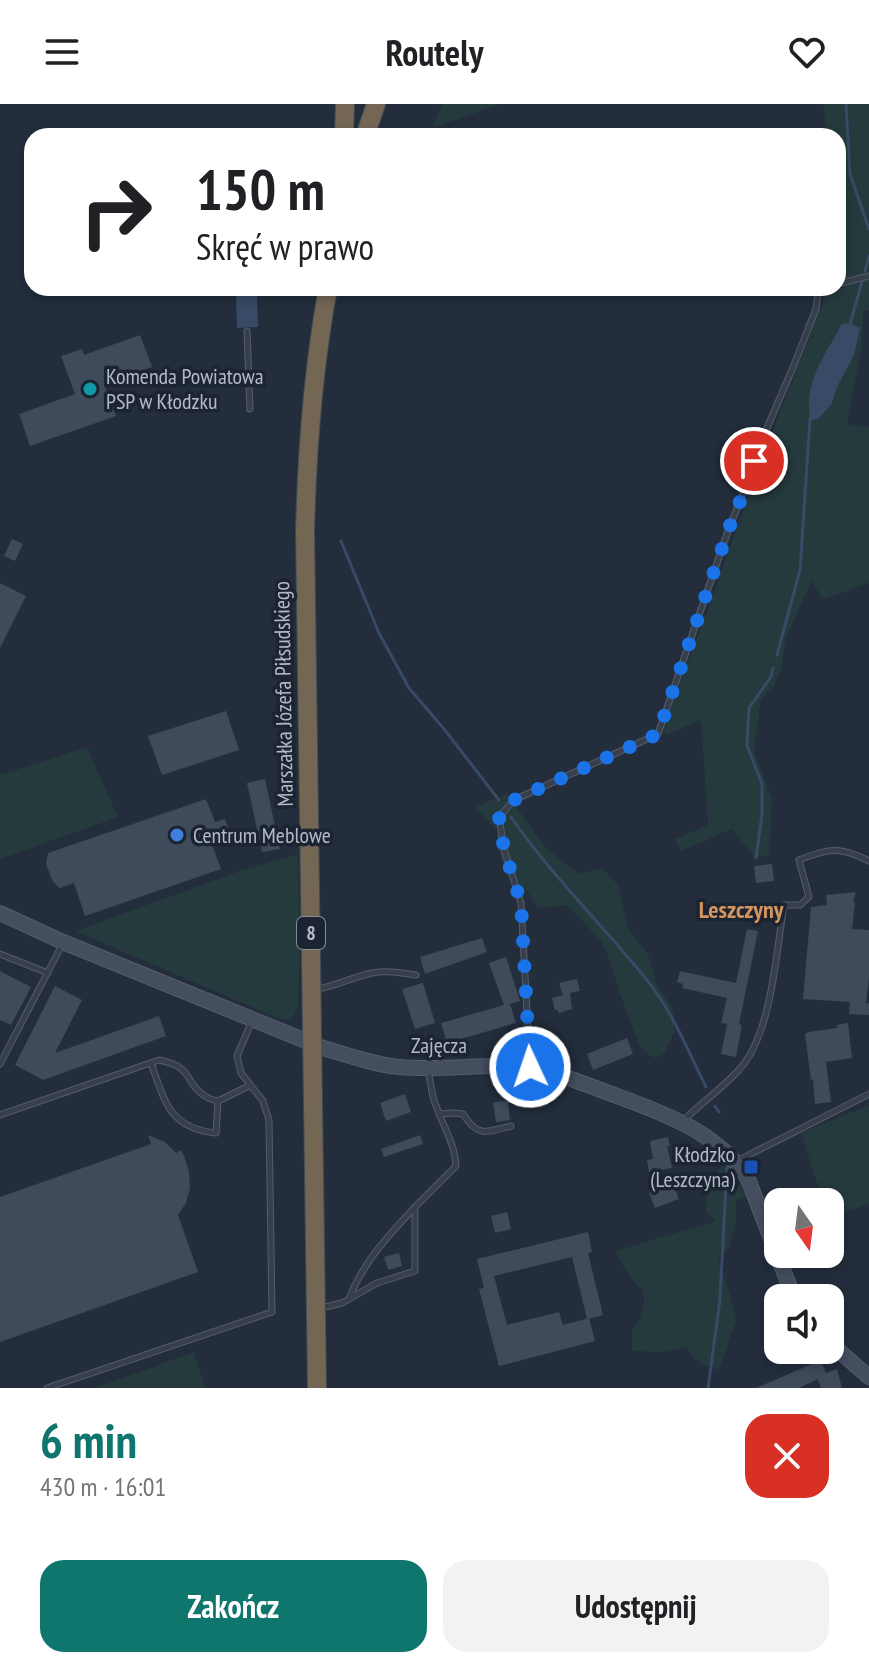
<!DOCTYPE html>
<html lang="pl">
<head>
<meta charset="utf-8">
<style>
  :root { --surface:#fff; --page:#f2f2f2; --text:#202124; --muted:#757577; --accent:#0f766e }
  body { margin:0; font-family:"PT Sans Narrow",sans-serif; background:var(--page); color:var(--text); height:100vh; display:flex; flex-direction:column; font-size:30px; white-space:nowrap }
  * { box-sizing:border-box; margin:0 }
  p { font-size:26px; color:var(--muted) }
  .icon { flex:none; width:44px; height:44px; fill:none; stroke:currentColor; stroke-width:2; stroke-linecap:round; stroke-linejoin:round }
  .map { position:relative; height:1284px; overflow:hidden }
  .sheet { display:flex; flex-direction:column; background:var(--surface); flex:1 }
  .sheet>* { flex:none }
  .banner { position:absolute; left:24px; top:24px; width:822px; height:168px; border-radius:24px; box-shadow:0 4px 12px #0003; background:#fff; color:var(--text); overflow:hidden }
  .needle { width:52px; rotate:166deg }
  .tools { position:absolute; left:764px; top:1084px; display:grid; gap:16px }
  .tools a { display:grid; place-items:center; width:80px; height:80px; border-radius:16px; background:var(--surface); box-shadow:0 4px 12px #0003; font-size:40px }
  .pin { position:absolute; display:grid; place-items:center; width:68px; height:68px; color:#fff; margin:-34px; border:4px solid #fff; border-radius:50%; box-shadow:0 2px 8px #0007 }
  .me { position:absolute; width:88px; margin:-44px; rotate:357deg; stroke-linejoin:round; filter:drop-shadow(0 0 6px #0008) }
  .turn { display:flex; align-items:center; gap:28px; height:168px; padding:0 40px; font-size:36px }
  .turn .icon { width:104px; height:104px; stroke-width:2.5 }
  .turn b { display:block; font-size:56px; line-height:68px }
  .round { display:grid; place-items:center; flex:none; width:84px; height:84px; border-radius:24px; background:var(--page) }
  .head { display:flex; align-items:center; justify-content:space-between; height:136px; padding:0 40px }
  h1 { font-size:48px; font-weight:600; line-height:60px; color:var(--accent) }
  .cta { display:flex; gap:16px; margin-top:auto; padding:16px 40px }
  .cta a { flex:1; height:92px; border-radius:24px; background:var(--accent); color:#fff; font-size:32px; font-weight:600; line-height:92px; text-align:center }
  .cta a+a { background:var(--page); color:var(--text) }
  header { display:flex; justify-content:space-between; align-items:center; height:104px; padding:0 40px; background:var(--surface); font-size:36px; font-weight:600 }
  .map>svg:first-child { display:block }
  .green { fill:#253a3d }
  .water { fill:#384a66 }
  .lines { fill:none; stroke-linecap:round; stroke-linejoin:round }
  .stream { stroke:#384a66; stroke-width:3 }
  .building { fill:#3f4b5b }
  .lane-casing { stroke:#555d6a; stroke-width:7 }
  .secondary-casing { stroke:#555d6a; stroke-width:16 }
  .highway-casing { stroke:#424a57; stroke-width:20 }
  .lane { stroke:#373f4c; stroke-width:5 }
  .secondary { stroke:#454e5f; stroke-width:14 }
  .highway { stroke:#736754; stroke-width:18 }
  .route { stroke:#1a73e8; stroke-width:14; stroke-dasharray:0 25.2 }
  .culture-dot { fill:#0f9aa8; stroke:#1c2431; stroke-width:3 }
  .shop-dot { fill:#3f7fe0; stroke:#1c2431; stroke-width:3 }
  .transit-dot { fill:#1a4fb4; stroke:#1c2431; stroke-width:3 }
  .labels { text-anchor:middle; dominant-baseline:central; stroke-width:7; stroke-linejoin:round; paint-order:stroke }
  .shield { fill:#1c2431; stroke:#858d9b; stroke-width:2 }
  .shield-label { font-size:20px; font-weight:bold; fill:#b2bac8 }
  .poi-label { font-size:22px; fill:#b2bac8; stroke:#1c2431; text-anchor:start }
  .street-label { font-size:22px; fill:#b2bac8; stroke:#1c2431 }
  .neighbourhood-label { font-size:24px; font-weight:bold; fill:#d59560; stroke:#1c2431 }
</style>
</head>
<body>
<header><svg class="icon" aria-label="menu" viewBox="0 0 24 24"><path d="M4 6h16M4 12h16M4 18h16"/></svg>Routely<svg class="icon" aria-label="heart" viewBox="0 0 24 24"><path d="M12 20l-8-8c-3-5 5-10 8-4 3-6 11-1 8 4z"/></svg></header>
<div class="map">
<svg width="869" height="1284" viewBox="0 0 869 1284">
  <rect width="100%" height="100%" fill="#232d3c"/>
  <path class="green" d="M442,0H501L432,24Z
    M823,0H869V206L863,208L861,245L847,320L869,323V479L823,495L811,477L786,535L781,566L774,582L761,596L754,646L772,696L769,751L755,754L732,725L681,747L675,735L708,721L701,616L666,631L664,623L715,486L758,364L812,227L803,221L821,205L826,190L844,183L843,175H838V32H827Z
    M87,643L118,713L0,755V671Z
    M507,690L545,743L580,770L602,764L618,781L628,825L648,850L657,881L674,907V928L664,950L655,954L644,948L638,938L619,888L609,854L601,837L567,801L538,804L526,785L512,780L505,767L497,742L498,726L475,703Z
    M298,750L300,841L298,902L293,915L282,916L75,827L240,767Z
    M869,1001V1100L830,1114V1098H823L801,1029Z
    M721,1063L731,1065L746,1093L736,1096V1119L729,1144L718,1154L727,1180L736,1217L719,1266C704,1261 693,1258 687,1243L663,1248L632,1247V1227L640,1215L644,1200L643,1187L632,1176L615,1147L716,1117L706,1108C706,1089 708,1078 721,1063Z
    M194,1248L205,1284H95Z"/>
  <path class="water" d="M257,190L258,223L237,224L236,191Z
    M850,219L860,224L854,251L837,283L831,301L818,315L810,316C804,277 824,253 842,220Z"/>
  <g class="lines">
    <path class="stream" d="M846,0L850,70L869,125
      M865,167L869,152
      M850,220L862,178
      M341,437L379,529L409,584L444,625L499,696
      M777,551L800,466L810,315
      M511,713C551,771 602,820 646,875C672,906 688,947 706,983
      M756,754L762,711V680L747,641L749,604L771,573L773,564
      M715,1002L719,1008
      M708,1284L720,1195L727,1062"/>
  </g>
  <path class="building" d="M140,231L152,263L104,280L116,312L30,342L19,310L75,290L61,252L82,245L84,251Z
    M12,435L23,440L15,457L4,452Z
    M0,479L26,492L0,544Z
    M226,607L239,646L162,671L148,632Z
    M265,675L280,745L262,748L247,679Z
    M206,695L215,718L225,715L232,734L212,741L221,765L85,812L74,779L60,784L53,778L46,760L48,749Z
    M772,760L774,777L756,779L754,762Z
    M856,788L853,798H855L852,825L869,826V873L866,900L869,899V911L849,910L850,898L803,895L811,803L827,801L826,791Z
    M747,825L758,827L739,920L742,921L736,953L721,950L727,920L721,919L727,894L682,884L683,880L677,878L680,867L736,879Z
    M482,834L487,848L425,870L420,853Z
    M506,853L520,897L510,900L516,919L447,939L441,919L504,901L489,859Z
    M0,867L31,883L11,921L0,916Z
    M577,875L580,887L570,889L572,905L559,909L558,906H555L552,894L563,891L559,879Z
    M423,879L435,919L415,925L402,885Z
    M55,882L82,896L55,949L159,912L166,932L43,976L15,961Z
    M848,919L852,954L826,958L831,998L815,1000L813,975L811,976L805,930L808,928L837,924V921Z
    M627,934L633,950L593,966L587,950Z
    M405,990L411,1008L386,1017L380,999Z
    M502,997H508L510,1016L496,1018L493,999Z
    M148,1031L165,1038L176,1049L181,1046L184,1052L189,1068L190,1084L186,1099L178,1111L198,1168L0,1238V1093L151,1040Z
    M420,1031L423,1040L384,1053L381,1045Z
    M668,1033L670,1042H667L672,1064L649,1068L647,1056L653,1055L650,1037Z
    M673,1080L679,1095L655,1104L649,1088Z
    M507,1108L511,1125L495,1129L491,1112Z
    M588,1128L592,1148L588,1149L603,1211L587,1215L572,1153L494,1172L507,1221L559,1208L563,1221L589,1214L595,1237L499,1262L479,1185L484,1184L477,1155Z
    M399,1149L402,1162L388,1166L384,1153Z
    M821,1256L826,1269L837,1265L842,1284H821L818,1275L799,1284H756Z"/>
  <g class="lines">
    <g class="lane-casing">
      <path id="lane" d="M838,180L869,172
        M247,227L250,305
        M0,850L48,869
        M317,885C336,882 353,873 372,869C387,866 402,869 416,871
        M151,959C165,998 169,1024 216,1029L218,997
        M0,960L63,839
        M530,962L521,799L504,745L499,713L514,696L658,630L729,424L748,378L761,338L794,261L816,205L818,189L826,184
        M439,1010L454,1009L463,1010C478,1034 487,1028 511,1022
        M0,1011L159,956C195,963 183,978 205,992C209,995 214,996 218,997L249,982
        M682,1018C700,1000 721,985 738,967C772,932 776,848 784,801H800L809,793L799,756C830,744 838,742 869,757
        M737,1057L869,990
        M349,1195C363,1158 388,1132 414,1104
        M321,1204L342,1199L377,1179L415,1167V1103L456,1062C455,1039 441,1018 434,996C431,986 430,975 428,964
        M47,1284L272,1208L269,1016L263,997L241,969L237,952L252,917"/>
    </g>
    <g class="secondary-casing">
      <path id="secondary" d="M0,809L63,838L323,944C348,951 374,961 400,963C442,967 486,959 529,963C550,965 572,976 593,983C648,1004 714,1022 748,1075L794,1194
        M830,1239L869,1273"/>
    </g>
    <g class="highway-casing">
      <path id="highway" d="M344,32L345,0
        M365,32L376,0
        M317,1284L305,427C307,345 313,265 328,184"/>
    </g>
    <use href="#lane" class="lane"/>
    <use href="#secondary" class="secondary"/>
    <use href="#highway" class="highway"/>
  </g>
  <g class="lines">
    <path class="route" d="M530,963L521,799L504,745L499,713L514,696L658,630L729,424L748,378L754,357"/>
  </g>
  <circle class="culture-dot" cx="90" cy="285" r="8"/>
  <circle class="shop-dot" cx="177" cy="731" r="8"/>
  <rect class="transit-dot" x="743" y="1055" width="16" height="16" rx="4"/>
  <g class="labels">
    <rect class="shield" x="297" y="813" width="28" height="32" rx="6"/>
    <g class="shield-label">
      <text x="311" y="829">8</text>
    </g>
    <g class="poi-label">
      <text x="106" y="272">Komenda Powiatowa<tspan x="106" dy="25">PSP w Kłodzku</tspan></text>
      <text x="193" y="731">Centrum Meblowe</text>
      <text x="735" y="1050" text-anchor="end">Kłodzko<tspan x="735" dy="25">(Leszczyna)</tspan></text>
    </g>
    <g class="street-label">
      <text transform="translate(283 590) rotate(-91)">Marszałka Józefa Piłsudskiego</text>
      <text x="439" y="941">Zajęcza</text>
    </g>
    <g class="neighbourhood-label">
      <text x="741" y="805">Leszczyny</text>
    </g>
  </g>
</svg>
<div class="tools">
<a><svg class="needle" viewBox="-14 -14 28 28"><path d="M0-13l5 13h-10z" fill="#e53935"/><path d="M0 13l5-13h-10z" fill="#757577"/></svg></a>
<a><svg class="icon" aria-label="sound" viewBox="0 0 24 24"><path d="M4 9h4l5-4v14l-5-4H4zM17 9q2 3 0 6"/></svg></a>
</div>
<div class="pin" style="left:754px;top:357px;background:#d93025"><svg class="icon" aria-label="arrive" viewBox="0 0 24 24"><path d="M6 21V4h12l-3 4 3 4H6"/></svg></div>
<svg class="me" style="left:530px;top:963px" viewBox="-20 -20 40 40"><circle r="17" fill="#1a73e8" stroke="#fff" stroke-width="3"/><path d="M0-11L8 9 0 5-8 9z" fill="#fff"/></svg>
<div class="banner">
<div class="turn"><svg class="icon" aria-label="right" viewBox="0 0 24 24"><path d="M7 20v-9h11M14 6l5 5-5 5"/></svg><div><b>150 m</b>Skręć w prawo</div></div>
</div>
</div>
<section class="sheet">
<div class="head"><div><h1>6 min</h1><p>430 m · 16:01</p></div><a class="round" style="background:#d93025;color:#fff"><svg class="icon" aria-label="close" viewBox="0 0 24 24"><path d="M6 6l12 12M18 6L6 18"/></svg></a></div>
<div class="cta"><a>Zakończ</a><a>Udostępnij</a></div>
</section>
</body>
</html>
